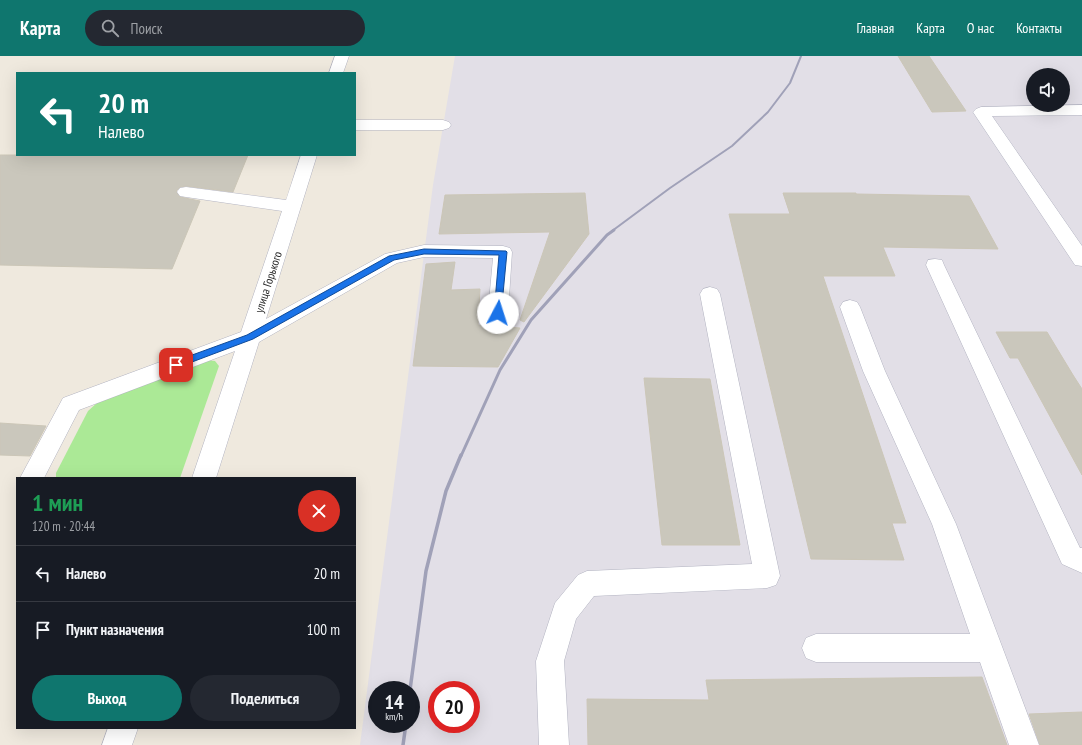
<!DOCTYPE html>
<html lang="ru">
<head>
<meta charset="utf-8">
<style>
  :root { --surface:#171b24; --page:#242831; --text:#f1f3f6; --muted:#9ea1a6; --line:#363941; --accent:#0f766e }
  body { margin:0; font-family:"PT Sans Narrow",sans-serif; background:var(--page); color:var(--text); height:100vh; display:flex; flex-direction:column; font-size:15px; white-space:nowrap }
  * { box-sizing:border-box; margin:0 }
  p { font-size:13px; color:var(--muted) }
  .icon { flex:none; width:22px; height:22px; fill:none; stroke:currentColor; stroke-width:2; stroke-linecap:round; stroke-linejoin:round }
  .map { position:relative; flex:1; overflow:hidden }
  .panel { position:absolute; left:16px; top:421px; width:340px; height:252px; display:flex; flex-direction:column; background:var(--surface); border-radius:0px; box-shadow:0 4px 16px #0002 }
  .panel>* { flex:none }
  .guide { position:absolute; left:16px; top:16px; width:340px; height:84px; border-radius:0px; box-shadow:0 4px 16px #0002; background:#0f766e; color:#fff; overflow:hidden }
  .tools { position:absolute; left:1026px; top:12px; display:grid; gap:8px }
  .tools a { display:grid; place-items:center; width:44px; height:44px; border-radius:50%; background:var(--surface); box-shadow:0 4px 16px #0002; font-size:20px }
  .speed { position:absolute; left:368px; top:625px; display:flex; gap:8px; font-size:20px; font-weight:700; text-align:center }
  .speed>* { display:grid; place-content:center; width:52px; height:52px; border-radius:50%; background:var(--surface); box-shadow:0 4px 16px #0002; line-height:1 }
  .speed small { font-size:10px; font-weight:400 }
  .speed .limit { border:6px solid #d22; background:#fff; color:#111 }
  .pin { position:absolute; display:grid; place-items:center; width:34px; height:34px; color:#fff; margin:-17px; border-radius:8px; box-shadow:0 2px 6px #0006 }
  .me { position:absolute; width:44px; margin:-22px; rotate:5deg; stroke-linejoin:round; filter:drop-shadow(0 0 3px #0008) }
  .turn { display:flex; align-items:center; gap:14px; height:84px; padding:0 16px; font-size:18px }
  .turn .icon { width:52px; height:52px; stroke-width:2.5 }
  .turn b { display:block; font-size:28px; line-height:34px }
  .round { display:grid; place-items:center; flex:none; width:42px; height:42px; border-radius:21px; background:var(--page) }
  .head { display:flex; align-items:center; justify-content:space-between; height:68px; padding:0 16px }
  h1 { font-size:24px; font-weight:700; line-height:30px; color:#1e9e55 }
  .primary-button { display:flex; gap:8px; margin-top:auto; padding:8px 16px }
  .primary-button a { flex:1; height:46px; border-radius:24px; background:var(--accent); color:#fff; font-size:16px; font-weight:700; line-height:46px; text-align:center }
  .primary-button a+a { background:var(--page); color:var(--text) }
  ul { padding:0; list-style:none }
  li { display:flex; align-items:center; gap:12px; height:56px; padding:0 16px; border-top:1px solid var(--line) }
  li div { flex:1 }
  li b { display:block; font-size:15px }
  li em { font-style:normal }
  header { display:flex; align-items:center; gap:24px; box-sizing:border-box; height:56px; padding:0 20px; background:var(--accent); color:#fff }
  header strong { font-size:19px }
  nav { display:flex; gap:22px; margin-inline-start:auto; font-size:14px }
  .search { width:280px; height:36px; background:var(--page); display:flex; align-items:center; gap:10px; box-sizing:border-box; padding:0 14px; border-radius:22px; color:var(--muted); font-size:15px }
  .map>svg:first-child { display:block }
  .industrial { fill:#e2dfe7; fill-rule:evenodd }
  .green { fill:#abe996 }
  .building { fill:#cac7bc; stroke:#cbc6b7 }
  .lines { fill:none; stroke-linecap:round; stroke-linejoin:round }
  .minor-casing { stroke:#b2b3c1; stroke-width:1 }
  .minor { fill:#fff; fill-rule:evenodd }
  .rail-far2 { stroke:#a0a1b8; stroke-width:2 }
  .rail-far1 { stroke:#a0a1b8; stroke-width:3 }
  .rail { stroke:#a0a1b8; stroke-width:3.5 }
  .route { fill:#1a73e8; stroke:#114b97 }
  .labels { text-anchor:middle; dominant-baseline:central; stroke-width:4; stroke-linejoin:round; paint-order:stroke }
  .street-label { font-size:12px; fill:#2c2c2c; stroke:#fff }
</style>
</head>
<body>
<header>
<strong>Карта</strong>
<div class="search"><svg class="icon" aria-label="search" viewBox="0 0 24 24"><circle cx="10" cy="10" r="6"/><path d="M15 15l6 6"/></svg>Поиск</div>
<nav><a>Главная</a><a>Карта</a><a>О нас</a><a>Контакты</a></nav>
</header>
<div class="map">
<svg width="1082" height="689" viewBox="0 0 1082 689">
  <rect width="100%" height="100%" fill="#efe9de"/>
  <path class="industrial" d="M455,0H1082V689H360L433,129ZM1033,19H1063V49H1033ZM377,634H411V668H377ZM437,634H471V668H437Z"/>
  <path class="green" d="M206,304L215,305L219,310L180,422H56V417L88,355L98,346Z"/>
  <path class="building" d="M898,0H929L966,55L932,56Z
    M0,99H248L233,136L186,130L180,131L176,135L180,141L200,145L172,213L0,209Z
    M585,137L589,178L524,266L520,264L550,176L439,178L445,139Z
    M783,137H856V138L969,140L998,193L883,191L895,220H823L906,467H892L904,504L811,503L729,158H790Z
    M455,206L451,234L480,233L478,269L520,272L498,311L413,310L426,208Z
    M996,276H1047L1073,319L1082,333V419L1018,302H1010Z
    M644,322L710,323L740,489H662Z
    M0,367L46,370L30,400L0,399Z
    M982,621L1007,689H588L587,643L709,644L706,624Z
    M1082,656V689H1040L1029,658Z"/>
  <g class="lines">
    <g class="minor-casing">
      <path id="minor" d="M335,0H349L343,17H329Z
        M1082,49V59L992,60L1082,190V210L1075,209L973,56L976,53L981,51Z
        M355,64H443L449,66L451,69L449,72L443,74H355Z
        M301,99H317L266,263L385,198L424,189L503,190L510,192L512,196L508,257L505,262L498,264L491,262L488,257L493,202L424,201L397,207L259,286L216,422H192L235,295L79,354L44,422H20L63,342L241,276L282,155L186,141L180,140L177,136L180,132L186,131L286,144Z
        M935,203L942,204L944,209L1080,492H1082V517L1062,508L926,209L928,204Z
        M710,231L717,233L720,238L780,520L776,529L767,532L594,540L576,563L564,605L569,689H539L536,605L555,547L578,519L587,515L752,508L700,238L703,233Z
        M850,244L857,246L860,251L885,315L956,468L1039,689H1009L980,606H816L806,602L802,592L806,582L816,578H970L932,468L863,315L840,251L843,246Z
        M108,672H138L132,689H102Z"/>
    </g>
    <use href="#minor" class="minor"/>
    <path class="rail-far2" d="M612,175L670,132L732,90L768,56L790,27L801,0"/>
    <path class="rail-far1" d="M461,400L500,314L531,264L607,179L614,174"/>
    <path class="rail" d="M410,634L426,515L446,435L461,399
      M403,689L406,668"/>
  </g>
  <path class="route" d="M424,193L506,195L507,196L501,259H495L494,257L499,199L424,198L394,204L253,283L176,312L171,309L173,306L247,279L389,200Z"/>
  <g class="labels">
    <g class="street-label">
      <text transform="translate(268 226) rotate(-72)">улица Горького</text>
    </g>
  </g>
</svg>
<div class="tools">
<a><svg class="icon" aria-label="sound" viewBox="0 0 24 24"><path d="M4 9h4l5-4v14l-5-4H4zM17 9q2 3 0 6"/></svg></a>
</div>
<div class="speed"><div>14<small>km/h</small></div><div class="limit">20</div></div>
<div class="pin" style="left:176px;top:309px;background:#d93025"><svg class="icon" aria-label="arrive" viewBox="0 0 24 24"><path d="M6 21V4h12l-3 4 3 4H6"/></svg></div>
<svg class="me" style="left:498px;top:257px" viewBox="-20 -20 40 40"><circle r="19" fill="#fff"/><path d="M0-13L10 11 0 6-10 11z" fill="#1a73e8"/></svg>
<div class="guide">
<div class="turn"><svg class="icon" aria-label="left" viewBox="0 0 24 24"><path d="M17 20v-9H6M10 6l-5 5 5 5"/></svg><div><b>20 m</b>Налево</div></div>
</div>
<section class="panel">
<div class="head"><div><h1>1 мин</h1><p>120 m · 20:44</p></div><a class="round" style="background:#d93025;color:#fff"><svg class="icon" aria-label="close" viewBox="0 0 24 24"><path d="M6 6l12 12M18 6L6 18"/></svg></a></div>
<ul>
<li><svg class="icon" aria-label="left" viewBox="0 0 24 24"><path d="M17 20v-9H6M10 6l-5 5 5 5"/></svg><div><b>Налево</b></div><em>20 m</em></li>
<li><svg class="icon" aria-label="arrive" viewBox="0 0 24 24"><path d="M6 21V4h12l-3 4 3 4H6"/></svg><div><b>Пункт назначения</b></div><em>100 m</em></li>
</ul>
<div class="primary-button"><a>Выход</a><a>Поделиться</a></div>
</section>
</div>
</body>
</html>
